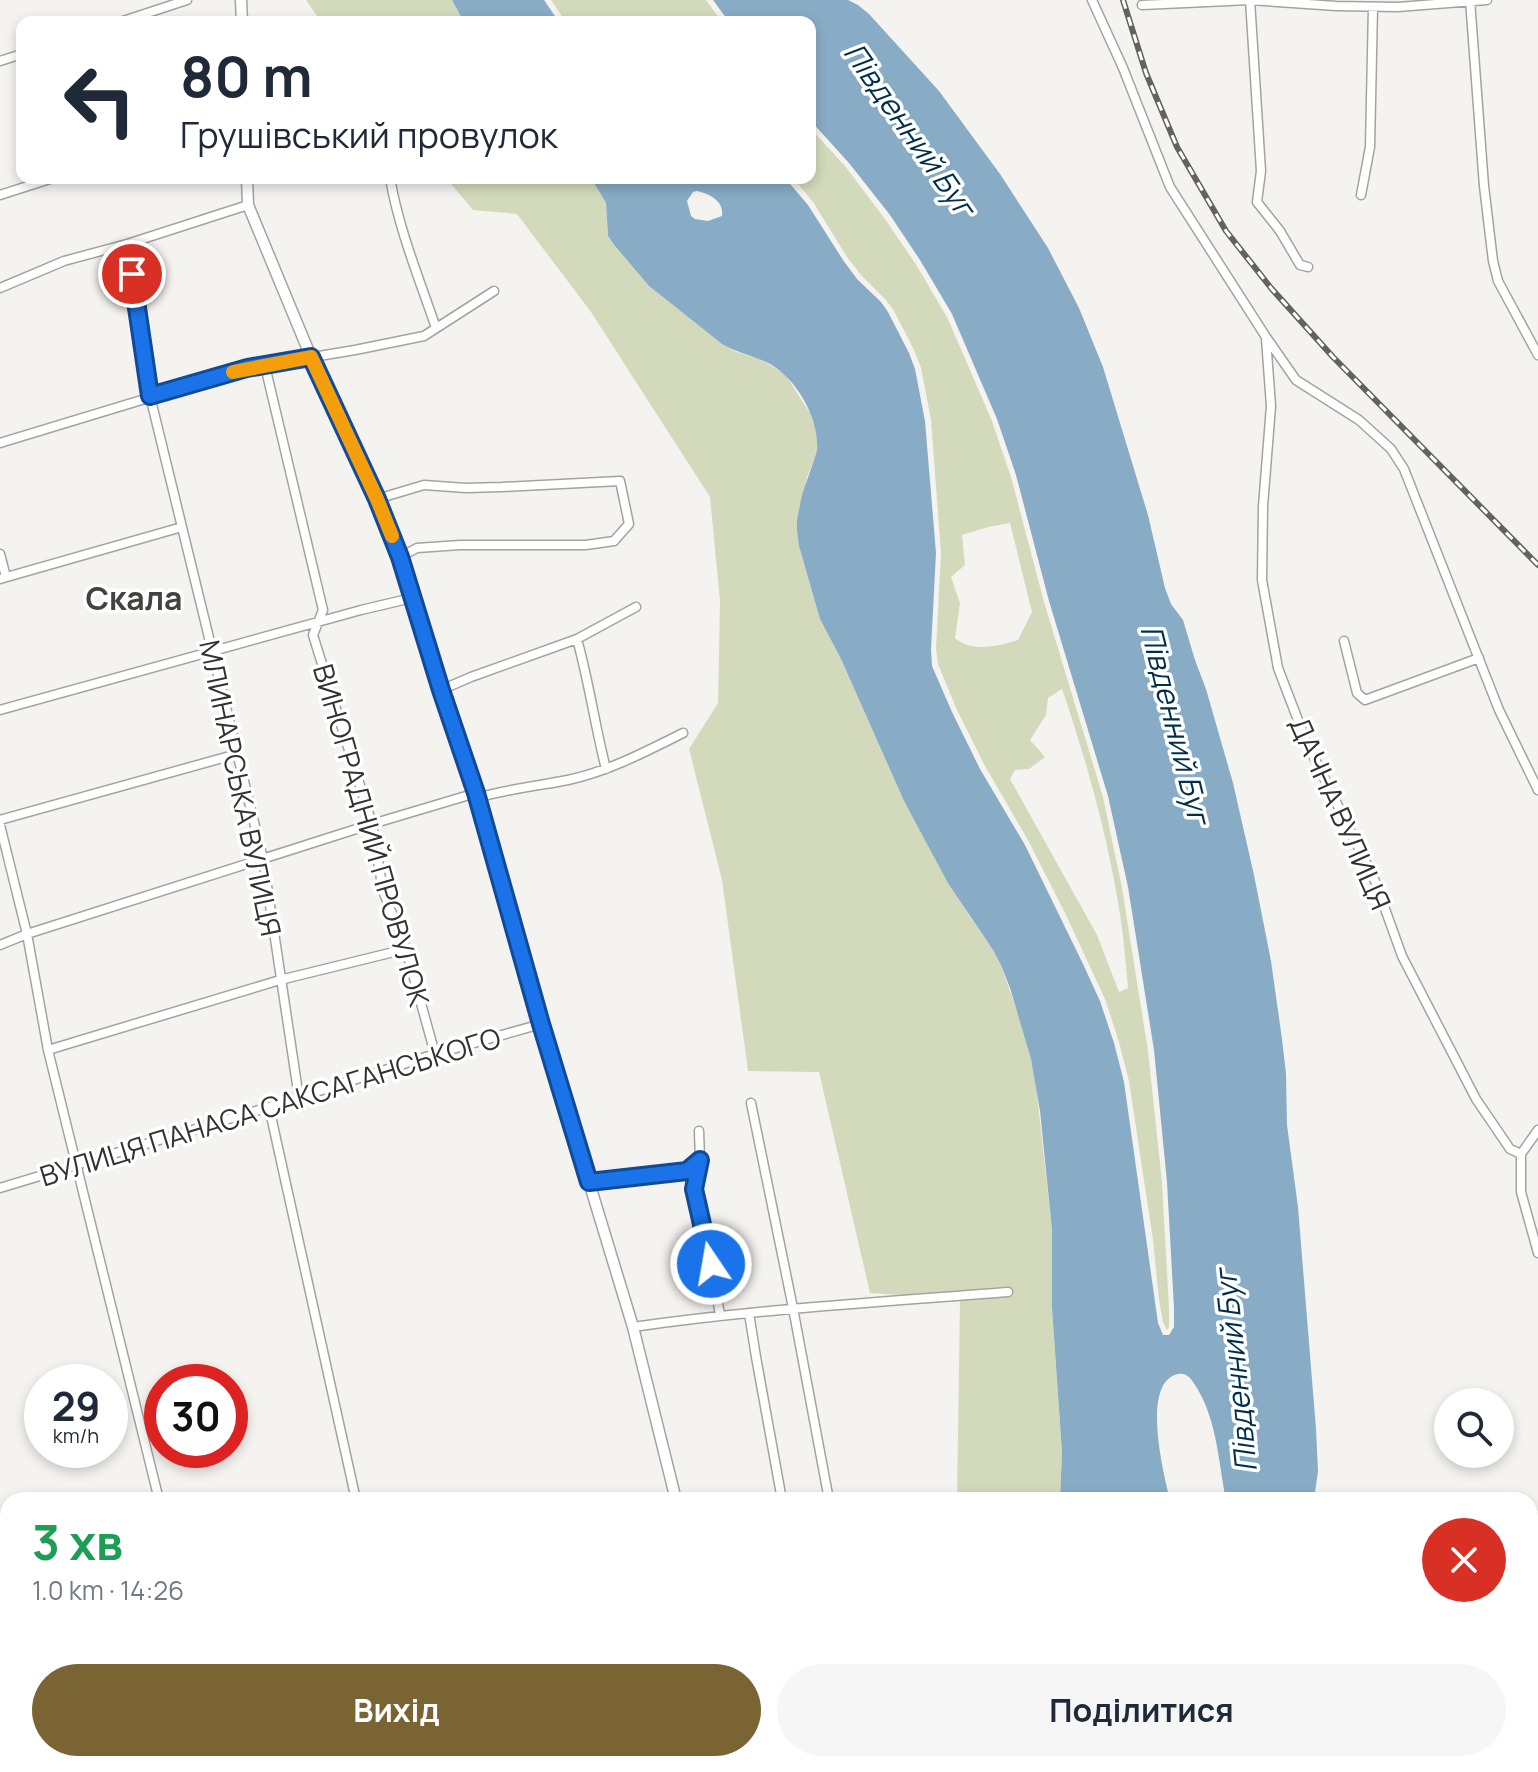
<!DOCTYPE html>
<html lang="uk">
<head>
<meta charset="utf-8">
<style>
  :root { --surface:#fff; --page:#f6f6f7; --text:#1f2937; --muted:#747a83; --accent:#7b6434 }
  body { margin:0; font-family:Manrope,sans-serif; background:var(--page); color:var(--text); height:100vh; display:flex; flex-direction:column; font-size:30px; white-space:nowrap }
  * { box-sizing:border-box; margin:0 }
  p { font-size:26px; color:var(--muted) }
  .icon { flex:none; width:44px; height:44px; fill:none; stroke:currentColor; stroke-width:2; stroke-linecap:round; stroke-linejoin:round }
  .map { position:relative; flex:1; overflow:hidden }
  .drawer { position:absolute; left:0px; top:1492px; width:1538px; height:280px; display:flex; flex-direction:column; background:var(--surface); border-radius:24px 24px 0 0; box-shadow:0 4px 12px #0003 }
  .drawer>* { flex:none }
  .banner { position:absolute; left:16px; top:16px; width:800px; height:168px; border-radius:16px; box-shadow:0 4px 12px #0003; background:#fff; color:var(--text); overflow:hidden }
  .controls { position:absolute; left:1434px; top:1388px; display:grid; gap:16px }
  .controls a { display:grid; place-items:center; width:80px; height:80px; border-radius:50%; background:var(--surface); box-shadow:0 4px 12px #0003; font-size:40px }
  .speed { position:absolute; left:24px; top:1364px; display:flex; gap:16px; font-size:40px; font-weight:700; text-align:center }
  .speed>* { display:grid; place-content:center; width:104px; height:104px; border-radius:50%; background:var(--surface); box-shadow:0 4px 12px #0003; line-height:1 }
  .speed small { font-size:20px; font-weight:400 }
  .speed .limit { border:12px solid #d22; background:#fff; color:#111 }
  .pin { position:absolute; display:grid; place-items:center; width:68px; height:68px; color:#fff; margin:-34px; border:4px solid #fff; border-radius:50%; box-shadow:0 2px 8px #0007 }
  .me { position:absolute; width:88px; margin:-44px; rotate:348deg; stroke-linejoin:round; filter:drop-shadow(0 0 6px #0008) }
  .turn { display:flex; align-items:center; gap:28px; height:168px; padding:0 32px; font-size:36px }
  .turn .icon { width:104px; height:104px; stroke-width:2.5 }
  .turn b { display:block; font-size:56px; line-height:68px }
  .round { display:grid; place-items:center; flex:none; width:84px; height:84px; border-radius:42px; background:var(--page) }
  .overview { display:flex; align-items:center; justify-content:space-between; height:136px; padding:0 32px }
  h1 { font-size:48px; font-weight:700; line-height:60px; color:#1e9e55 }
  .primary-button { display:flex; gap:16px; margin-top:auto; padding:16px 32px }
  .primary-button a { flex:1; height:92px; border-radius:48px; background:var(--accent); color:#fff; font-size:32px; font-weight:700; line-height:92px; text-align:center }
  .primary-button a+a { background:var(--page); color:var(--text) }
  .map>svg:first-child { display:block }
  .green { fill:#d2dabb; fill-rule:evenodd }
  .water { fill:#88acc5; fill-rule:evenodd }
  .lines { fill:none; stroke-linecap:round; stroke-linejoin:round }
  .minor-casing { stroke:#a5a3a0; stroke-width:11 }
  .tertiary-casing { stroke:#a5a3a0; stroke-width:13 }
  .minor { stroke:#fff; stroke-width:8 }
  .tertiary { stroke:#fff; stroke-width:10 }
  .rail-casing { stroke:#636261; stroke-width:6 }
  .rail { stroke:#fff; stroke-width:3; stroke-dasharray:9; stroke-linecap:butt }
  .route-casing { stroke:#114b97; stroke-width:20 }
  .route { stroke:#1a73e8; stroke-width:14 }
  .slow { stroke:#f59e0b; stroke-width:14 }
  .labels { text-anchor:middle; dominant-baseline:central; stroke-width:7; stroke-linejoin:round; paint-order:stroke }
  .street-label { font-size:28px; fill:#323231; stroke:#fff }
  .water-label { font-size:30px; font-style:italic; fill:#003049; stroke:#fff }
  .quarter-label { font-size:32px; font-weight:bold; fill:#434240; stroke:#fff }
</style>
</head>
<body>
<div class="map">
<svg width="1538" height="1772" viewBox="0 0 1538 1772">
  <rect width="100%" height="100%" fill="#f5f3f0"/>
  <path class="green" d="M306,0H452L464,22H321Z
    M551,0H706L722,22H566Z
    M810,128L845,166L885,219L915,263L947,317L992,421L1011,477L1044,602L1103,797L1122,888L1148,1051L1162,1182L1169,1308V1327L1167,1330L1163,1322L1159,1299L1153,1240L1129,1081L1119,1042L1105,999L1065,913L1029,842L985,766L957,710L938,664L936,649L941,553L931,420L921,368L914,350L893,309L885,299L861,275L847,257L813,202L793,178H810ZM1010,523L1032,612L1018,640C998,646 972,653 955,638L960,603L951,577L965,565L962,535L988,527ZM1062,689C1087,762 1110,845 1121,921C1124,943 1126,966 1128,988L1119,992L1097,935L1010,779L1015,770L1029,769L1045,757L1030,740L1046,715L1048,698Z
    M446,178H591L606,203L608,236L615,246L649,286L722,344L734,351L760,359L785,374L810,413L815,427L818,444L817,452L807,477L797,531L799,546L820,619L841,659L904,801L967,912L993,950L1001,965L1024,1032L1035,1076L1052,1230V1308L1062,1452L1060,1500H957L960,1299L870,1293L819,1072L748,1071L722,880L689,749L718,703L720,601L710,497L591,312L517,214L473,210Z
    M1538,1595V1772H1490L1497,1764H1530V1639Z
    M329,1764H713L715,1772H301Z
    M941,1764H1019L1017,1772H940Z"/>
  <path class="water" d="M452,0H544L559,22H464Z
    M713,0H848L858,5L869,14L939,91L1000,174L1048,248L1079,308L1103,367L1148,515L1165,588L1171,604L1183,620L1195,660L1206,689L1233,783L1254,875L1271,961L1282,1039L1286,1074L1287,1125L1298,1207L1316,1429L1318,1471L1314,1500H1226C1218,1460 1217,1416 1193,1382C1189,1376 1185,1373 1178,1374C1140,1382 1164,1475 1170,1500H1060L1062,1452L1052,1308V1230L1040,1111L1031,1059L1010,988L1001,965L993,950L948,883L904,801L841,659L820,619L799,546L797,531V520L802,495L817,451C820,420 797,379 770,364C755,356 737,353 722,344L649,286L615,246L608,236L606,203L591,178H785L808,205L843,260L857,279L881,302L888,312L909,353L915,369L925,421L936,553L931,649L932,666L952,712L980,769L1025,845L1083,964L1100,1001L1114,1043L1124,1082L1158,1323L1163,1335H1169L1174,1327V1308L1167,1182L1154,1050L1128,887L1108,796L1049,601L1016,475L997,419L952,314L920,260L890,215L849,163L810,120V22H729ZM697,191C710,194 724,201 722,216L708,221L695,219L691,216L687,201L693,192Z
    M1019,1764H1172L1171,1772H1017Z
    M1243,1764H1303V1772H1244Z"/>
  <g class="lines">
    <g class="minor-casing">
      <path id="minor" d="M1092,0L1123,68L1170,187L1266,337L1296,380L1359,420L1391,449L1404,469L1499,710L1538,790
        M1250,0L1261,171L1257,202L1280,231L1300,265L1308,267
        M1470,0L1484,186L1493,261L1498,281L1538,355
        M1142,5L1250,0L1336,6L1398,7L1487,0
        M120,22L187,0
        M0,61L22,54
        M390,178C399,230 419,278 436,328
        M0,195L53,178
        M1361,195L1370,147L1373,7
        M127,244L150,396L263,859L299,1098
        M0,288L64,261L127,244L248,205
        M1266,339L1271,406L1263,506L1262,580L1278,668L1306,741L1375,881L1402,956L1476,1099L1510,1149L1521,1154
        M265,366L323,610L313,635L372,824L383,891L406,949L435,1054L423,1067
        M0,443L247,368L355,350L424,336L494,291
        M377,499L424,485L466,488L502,487L620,481L629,524L614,541L586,545H460L417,548L400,557
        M0,554L6,577
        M0,579L182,527
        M577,639C589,682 595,726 606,769
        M1344,641L1357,693L1365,700L1479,658
        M441,690L471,677L577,639L636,607
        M0,710L361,610L412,598
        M477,798C507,789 538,786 568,780C609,771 645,752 683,733
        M0,820L237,754
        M0,825L27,934L48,1050L159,1500
        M0,945L27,934L372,824L476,793
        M48,1050L280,980L406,949
        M751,1103L793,1308L829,1500
        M269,1107L356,1500
        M699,1131L700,1160L694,1189L714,1280L720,1315
        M1521,1154V1192L1538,1253
        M1521,1154L1538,1130
        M589,1182L687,1171L700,1160
        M0,1188L269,1107L435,1054L541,1024
        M749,1313L756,1357L782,1500
        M633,1327C757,1309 882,1302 1008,1292
        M1530,1589L1538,1557
        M0,1718L8,1740
        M1411,1772L1415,1764"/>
    </g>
    <g class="tertiary-casing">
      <path id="tertiary" d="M241,0L242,22
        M247,178L248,205L311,357L377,499L400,557L441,690L476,793L541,1024L633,1327L676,1500
        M727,1764L729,1772"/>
    </g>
    <use href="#minor" class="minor"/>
    <use href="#tertiary" class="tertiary"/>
    <g class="rail-casing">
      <path id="rail" d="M1123,0L1146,73L1177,147L1226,231L1271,288L1333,357L1538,565"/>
    </g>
    <use href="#rail" class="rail"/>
  </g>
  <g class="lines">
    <g class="route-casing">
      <path id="route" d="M132,274L150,396L247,368L311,357L377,499L400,557L441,690L476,793L541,1024L589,1182L687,1171L700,1160L694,1189L711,1264"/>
    </g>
    <use href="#route" class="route"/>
    <path class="slow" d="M233,372L311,357L377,499L392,536"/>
  </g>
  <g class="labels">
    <g class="street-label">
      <text transform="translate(241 788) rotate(78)">МЛИНАРСЬКА ВУЛИЦЯ</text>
      <text transform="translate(1341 813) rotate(66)">ДАЧНА ВУЛИЦЯ</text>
      <text transform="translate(372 835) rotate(74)">ВИНОГРАДНИЙ ПРОВУЛОК</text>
      <text transform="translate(270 1106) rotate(-17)">ВУЛИЦЯ ПАНАСА САКСАГАНСЬКОГО</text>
    </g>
    <g class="water-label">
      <text transform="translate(910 129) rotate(55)">Південний Буг</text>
      <text transform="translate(1176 724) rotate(76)">Південний Буг</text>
      <text transform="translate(1235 1371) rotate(-96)">Південний Буг</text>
    </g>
    <g class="quarter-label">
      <text x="134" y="598">Скала</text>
    </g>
  </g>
</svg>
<div class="controls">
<a><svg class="icon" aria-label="search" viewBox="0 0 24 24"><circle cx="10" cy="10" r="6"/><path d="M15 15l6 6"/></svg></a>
</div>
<div class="speed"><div>29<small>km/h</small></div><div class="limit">30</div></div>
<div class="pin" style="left:132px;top:274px;background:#d93025"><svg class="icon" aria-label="arrive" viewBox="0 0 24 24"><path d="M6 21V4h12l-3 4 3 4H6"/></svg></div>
<svg class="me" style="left:711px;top:1264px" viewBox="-20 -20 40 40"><circle r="17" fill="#1a73e8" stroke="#fff" stroke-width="3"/><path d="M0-11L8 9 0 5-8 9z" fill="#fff"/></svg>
<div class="banner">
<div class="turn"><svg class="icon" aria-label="left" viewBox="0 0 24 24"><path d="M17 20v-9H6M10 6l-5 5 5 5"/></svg><div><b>80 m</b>Грушівський провулок</div></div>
</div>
<section class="drawer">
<div class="overview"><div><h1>3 хв</h1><p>1.0 km · 14:26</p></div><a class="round" style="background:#d93025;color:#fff"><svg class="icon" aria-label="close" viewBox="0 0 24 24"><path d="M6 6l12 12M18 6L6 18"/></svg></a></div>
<div class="primary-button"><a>Вихід</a><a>Поділитися</a></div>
</section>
</div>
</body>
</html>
